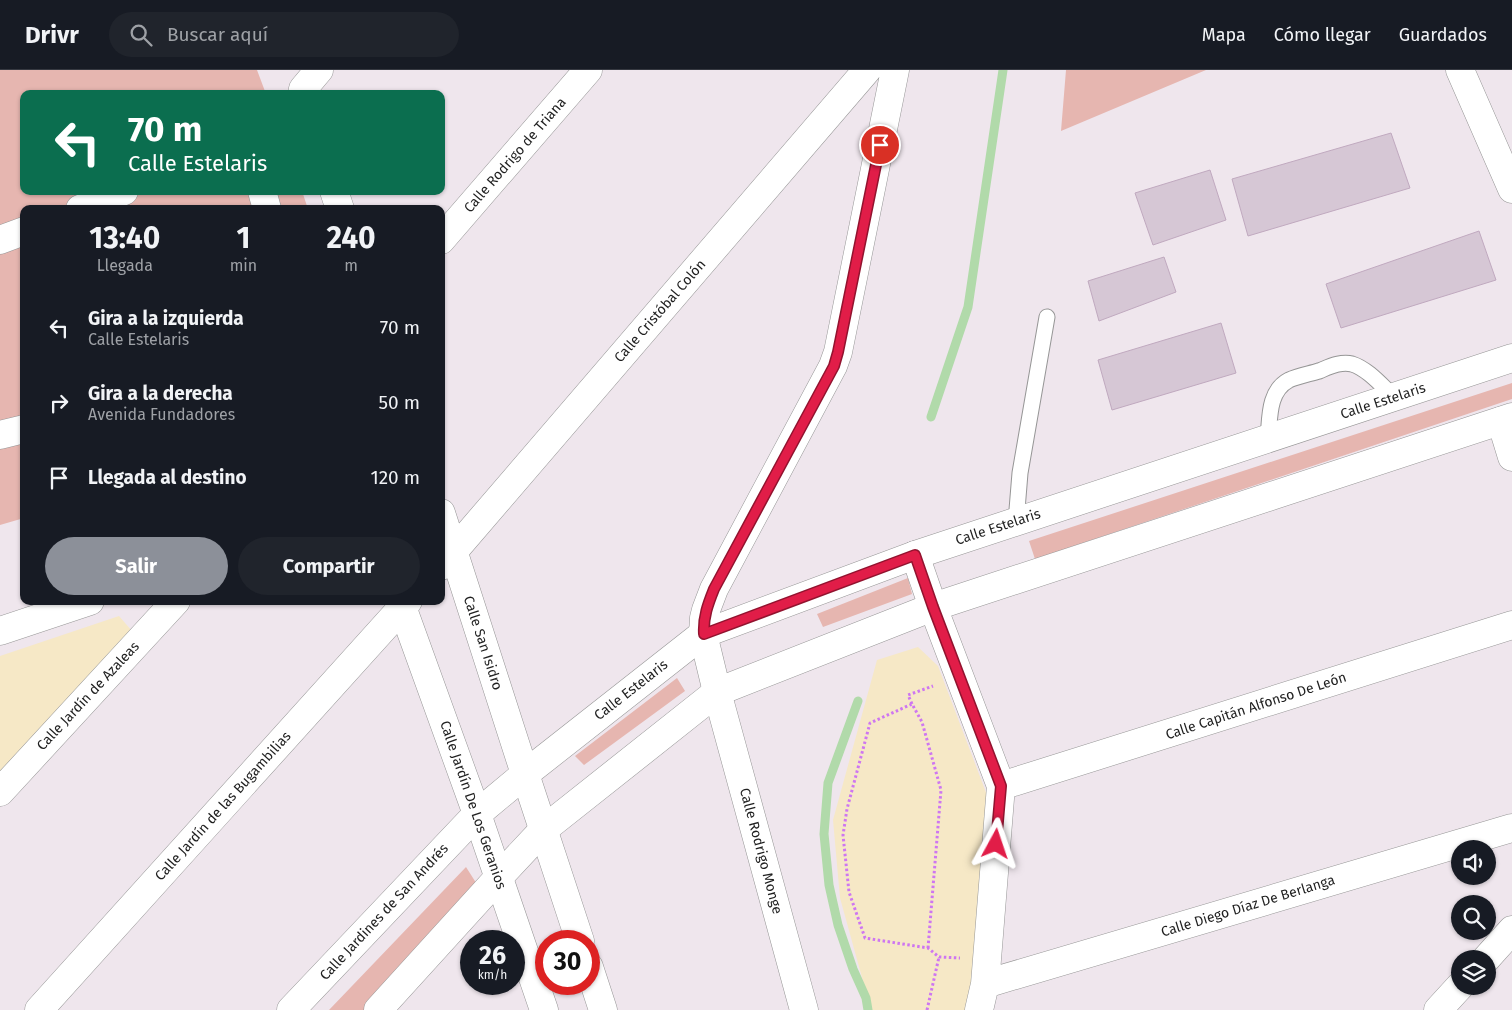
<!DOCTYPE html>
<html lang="es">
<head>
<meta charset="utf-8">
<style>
  :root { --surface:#171b24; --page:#20242c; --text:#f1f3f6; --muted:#9ea1a6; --line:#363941; --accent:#8c9099 }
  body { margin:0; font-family:"Fira Sans",sans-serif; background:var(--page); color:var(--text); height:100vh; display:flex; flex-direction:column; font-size:19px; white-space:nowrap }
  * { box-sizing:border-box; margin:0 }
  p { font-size:16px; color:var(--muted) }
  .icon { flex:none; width:28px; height:28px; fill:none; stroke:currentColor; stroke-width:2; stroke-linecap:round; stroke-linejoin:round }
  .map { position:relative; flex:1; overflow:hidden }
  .panel { position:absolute; left:20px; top:135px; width:425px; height:400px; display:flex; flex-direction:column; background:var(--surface); border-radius:10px; box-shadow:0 1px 4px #0004 }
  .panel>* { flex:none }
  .top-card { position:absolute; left:20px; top:20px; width:425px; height:105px; border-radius:10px; box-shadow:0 1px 4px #0004; background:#0b6e4f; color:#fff; overflow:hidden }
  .tools { position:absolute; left:1451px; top:770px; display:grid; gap:10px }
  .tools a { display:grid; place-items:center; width:45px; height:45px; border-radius:50%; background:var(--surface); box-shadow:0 1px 4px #0004; font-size:25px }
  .speed { position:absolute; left:460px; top:860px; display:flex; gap:10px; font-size:25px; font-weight:700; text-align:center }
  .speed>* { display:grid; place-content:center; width:65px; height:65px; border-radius:50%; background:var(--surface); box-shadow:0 1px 4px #0004; line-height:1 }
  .speed small { font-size:12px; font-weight:400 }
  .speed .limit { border:8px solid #d22; background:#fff; color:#111 }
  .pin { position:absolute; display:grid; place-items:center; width:42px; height:42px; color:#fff; margin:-21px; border:2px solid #fff; border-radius:50%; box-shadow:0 1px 5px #0007 }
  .me { position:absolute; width:55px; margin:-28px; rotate:5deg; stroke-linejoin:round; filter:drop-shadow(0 0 4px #0008) }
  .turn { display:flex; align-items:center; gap:18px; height:105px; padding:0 25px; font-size:22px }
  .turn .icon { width:65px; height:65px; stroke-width:2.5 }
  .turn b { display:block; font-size:35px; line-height:42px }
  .eta { display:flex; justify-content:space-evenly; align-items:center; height:85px; text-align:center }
  .eta b { font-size:30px; font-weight:700; line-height:35px }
  .action { display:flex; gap:10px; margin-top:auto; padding:10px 25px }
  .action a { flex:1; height:58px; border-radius:30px; background:var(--accent); color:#fff; font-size:20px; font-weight:700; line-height:58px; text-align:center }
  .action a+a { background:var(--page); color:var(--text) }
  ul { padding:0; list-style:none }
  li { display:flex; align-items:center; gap:15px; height:75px; padding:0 25px }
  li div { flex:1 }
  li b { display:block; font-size:19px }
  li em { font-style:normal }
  header { display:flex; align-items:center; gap:30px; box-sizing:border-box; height:70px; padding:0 25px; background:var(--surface); border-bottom:1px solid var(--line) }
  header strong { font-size:24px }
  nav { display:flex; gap:28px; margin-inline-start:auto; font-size:18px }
  .search { width:350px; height:45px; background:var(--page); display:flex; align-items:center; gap:12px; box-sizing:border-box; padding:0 18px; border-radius:28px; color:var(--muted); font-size:19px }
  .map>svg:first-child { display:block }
  .grass { fill:#e6b6b0 }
  .park { fill:#f6e8c6 }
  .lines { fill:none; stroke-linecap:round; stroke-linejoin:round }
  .stream { stroke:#b1daaa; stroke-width:9 }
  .building { fill:#d6c7d5; stroke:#c0a9bf }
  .service-casing { stroke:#969696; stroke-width:17 }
  .minor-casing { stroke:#969696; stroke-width:29 }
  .tertiary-casing { stroke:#969696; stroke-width:29 }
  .path { stroke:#ce76f1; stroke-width:3; stroke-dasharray:2.5 2.5; stroke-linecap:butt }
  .service { stroke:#fff; stroke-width:15 }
  .minor { stroke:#fff; stroke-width:28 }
  .tertiary { stroke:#fff; stroke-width:28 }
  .route-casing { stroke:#92132f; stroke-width:12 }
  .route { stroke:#e11d48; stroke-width:9 }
  .labels { text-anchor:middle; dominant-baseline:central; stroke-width:4; stroke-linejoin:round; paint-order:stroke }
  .street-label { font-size:14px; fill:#1f1f1f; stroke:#fff }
</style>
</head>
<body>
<header>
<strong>Drivr</strong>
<div class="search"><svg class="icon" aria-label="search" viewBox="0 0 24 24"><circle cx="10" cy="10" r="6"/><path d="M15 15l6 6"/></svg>Buscar aquí</div>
<nav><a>Mapa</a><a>Cómo llegar</a><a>Guardados</a></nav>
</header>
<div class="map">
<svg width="1512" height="940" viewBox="0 0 1512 940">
  <rect width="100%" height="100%" fill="#efe6ed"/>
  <path class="grass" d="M0,0H257L266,24H24V121H302L308,139H24V448L0,455Z
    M1066,0H1206L1061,61Z
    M1512,313V329L1035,489L1029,471Z
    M908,508L912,524L823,557L817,544Z
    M677,608L685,621L584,695L575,686Z
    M466,797L480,819L368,940H329Z"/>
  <path class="park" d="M119,546L132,561L0,704V586Z
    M918,577L938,596L987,725L972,911L965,940H871L840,828L833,750L877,590Z"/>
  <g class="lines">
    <path class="stream" d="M931,347L968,237L1003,0
      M858,631L828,713L824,764L829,815L838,855L853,899L866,928L868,940"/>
  </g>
  <path class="building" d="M1391,63L1410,118L1248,166L1232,109Z
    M1210,100L1226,150L1153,175L1135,123Z
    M1479,161L1496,210L1341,258L1326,214Z
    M1164,187L1176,222L1099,251L1088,211Z
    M1221,253L1236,303L1112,340L1098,290Z"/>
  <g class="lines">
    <g class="service-casing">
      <path id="service" d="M1268,368C1270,348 1268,321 1289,310C1298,306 1309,304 1319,301C1329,297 1341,291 1352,294C1368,299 1382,316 1394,327
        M1016,452L1020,403L1047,247"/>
    </g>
    <g class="minor-casing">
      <path id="minor" d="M1460,0L1512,119
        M302,24L303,19L319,0
        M262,121L267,139
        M334,121L340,139
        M80,139L124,121
        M0,170L24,161
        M441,170L588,0
        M1501,351L1512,387
        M0,365L24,359
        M441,443L525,704L580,871
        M915,485L933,537L1001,716L985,914L979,940
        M441,496L867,0
        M400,531L477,744L544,940
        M0,561L90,531
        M1001,716L1512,555
        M0,722L176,531
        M1486,889L1512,860
        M589,897L603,940
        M985,914L1512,758
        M39,940L408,531
        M804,940L717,622L703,564L704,548L706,540L714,519L833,296L838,282L895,0
        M1438,940L1460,916"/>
    </g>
    <g class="tertiary-casing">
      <path id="tertiary" d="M291,940L477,744L525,704L703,564L915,485L1512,288
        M378,940L498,808L543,760L717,622L933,537L1512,347"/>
    </g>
    <path class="path" d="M912,634L908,625L933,616
      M928,878L941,720L922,652L912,634L870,653L847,739L843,765L849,822L865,868L928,878L939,887L960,888
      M927,940L939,887"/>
    <use href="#service" class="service"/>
    <use href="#minor" class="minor"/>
    <use href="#tertiary" class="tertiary"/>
  </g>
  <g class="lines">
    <g class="route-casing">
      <path id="route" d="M880,75L838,282L834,296L714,519C708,534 703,547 704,564L915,485L933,537L1001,716L996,774"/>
    </g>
    <use href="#route" class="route"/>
  </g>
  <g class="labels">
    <g class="street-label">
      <text transform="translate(515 85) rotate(-49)">Calle Rodrigo de Triana</text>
      <text transform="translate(660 241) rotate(-49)">Calle Cristóbal Colón</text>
      <text transform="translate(1383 331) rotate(-18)">Calle Estelaris</text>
      <text transform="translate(998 457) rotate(-18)">Calle Estelaris</text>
      <text transform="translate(483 573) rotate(72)">Calle San Isidro</text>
      <text transform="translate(631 620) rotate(-38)">Calle Estelaris</text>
      <text transform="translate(88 626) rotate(-47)">Calle Jardín de Azaleas</text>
      <text transform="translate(1256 636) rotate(-18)">Calle Capitán Alfonso De León</text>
      <text transform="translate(473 735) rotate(71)">Calle Jardín De Los Geranios</text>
      <text transform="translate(223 736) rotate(-48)">Calle Jardín de las Bugambilias</text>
      <text transform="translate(761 781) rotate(75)">Calle Rodrigo Monge</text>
      <text transform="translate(1248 836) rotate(-17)">Calle Diego Díaz De Berlanga</text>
      <text transform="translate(384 842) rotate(-47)">Calle Jardines de San Andrés</text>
    </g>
  </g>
</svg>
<div class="tools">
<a><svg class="icon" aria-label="sound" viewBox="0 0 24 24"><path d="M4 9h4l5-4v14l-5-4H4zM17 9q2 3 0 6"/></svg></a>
<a><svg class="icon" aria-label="search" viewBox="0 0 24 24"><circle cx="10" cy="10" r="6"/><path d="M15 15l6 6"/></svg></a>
<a><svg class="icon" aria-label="layers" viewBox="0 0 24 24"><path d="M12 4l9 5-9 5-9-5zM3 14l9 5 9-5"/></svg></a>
</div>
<div class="speed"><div>26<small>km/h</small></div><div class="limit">30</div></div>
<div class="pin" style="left:880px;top:75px;background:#d93025"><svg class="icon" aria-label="arrive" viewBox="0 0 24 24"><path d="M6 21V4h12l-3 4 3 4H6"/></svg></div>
<svg class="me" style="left:996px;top:774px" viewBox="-20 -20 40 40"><path d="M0-17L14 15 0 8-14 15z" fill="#e11d48" stroke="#fff" stroke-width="4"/></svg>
<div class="top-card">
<div class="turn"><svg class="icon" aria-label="left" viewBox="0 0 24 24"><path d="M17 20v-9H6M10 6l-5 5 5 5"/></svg><div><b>70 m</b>Calle Estelaris</div></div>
</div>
<section class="panel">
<div class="eta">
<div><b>13:40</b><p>Llegada</p></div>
<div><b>1</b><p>min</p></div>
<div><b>240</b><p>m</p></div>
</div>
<ul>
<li><svg class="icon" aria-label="left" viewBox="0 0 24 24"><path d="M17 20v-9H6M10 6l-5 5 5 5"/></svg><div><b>Gira a la izquierda</b><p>Calle Estelaris</p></div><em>70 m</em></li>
<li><svg class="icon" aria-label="right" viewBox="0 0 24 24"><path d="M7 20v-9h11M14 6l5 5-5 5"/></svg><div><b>Gira a la derecha</b><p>Avenida Fundadores</p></div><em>50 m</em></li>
<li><svg class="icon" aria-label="arrive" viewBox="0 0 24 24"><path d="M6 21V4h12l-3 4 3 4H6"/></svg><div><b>Llegada al destino</b></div><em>120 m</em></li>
</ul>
<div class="action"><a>Salir</a><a>Compartir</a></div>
</section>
</div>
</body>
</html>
